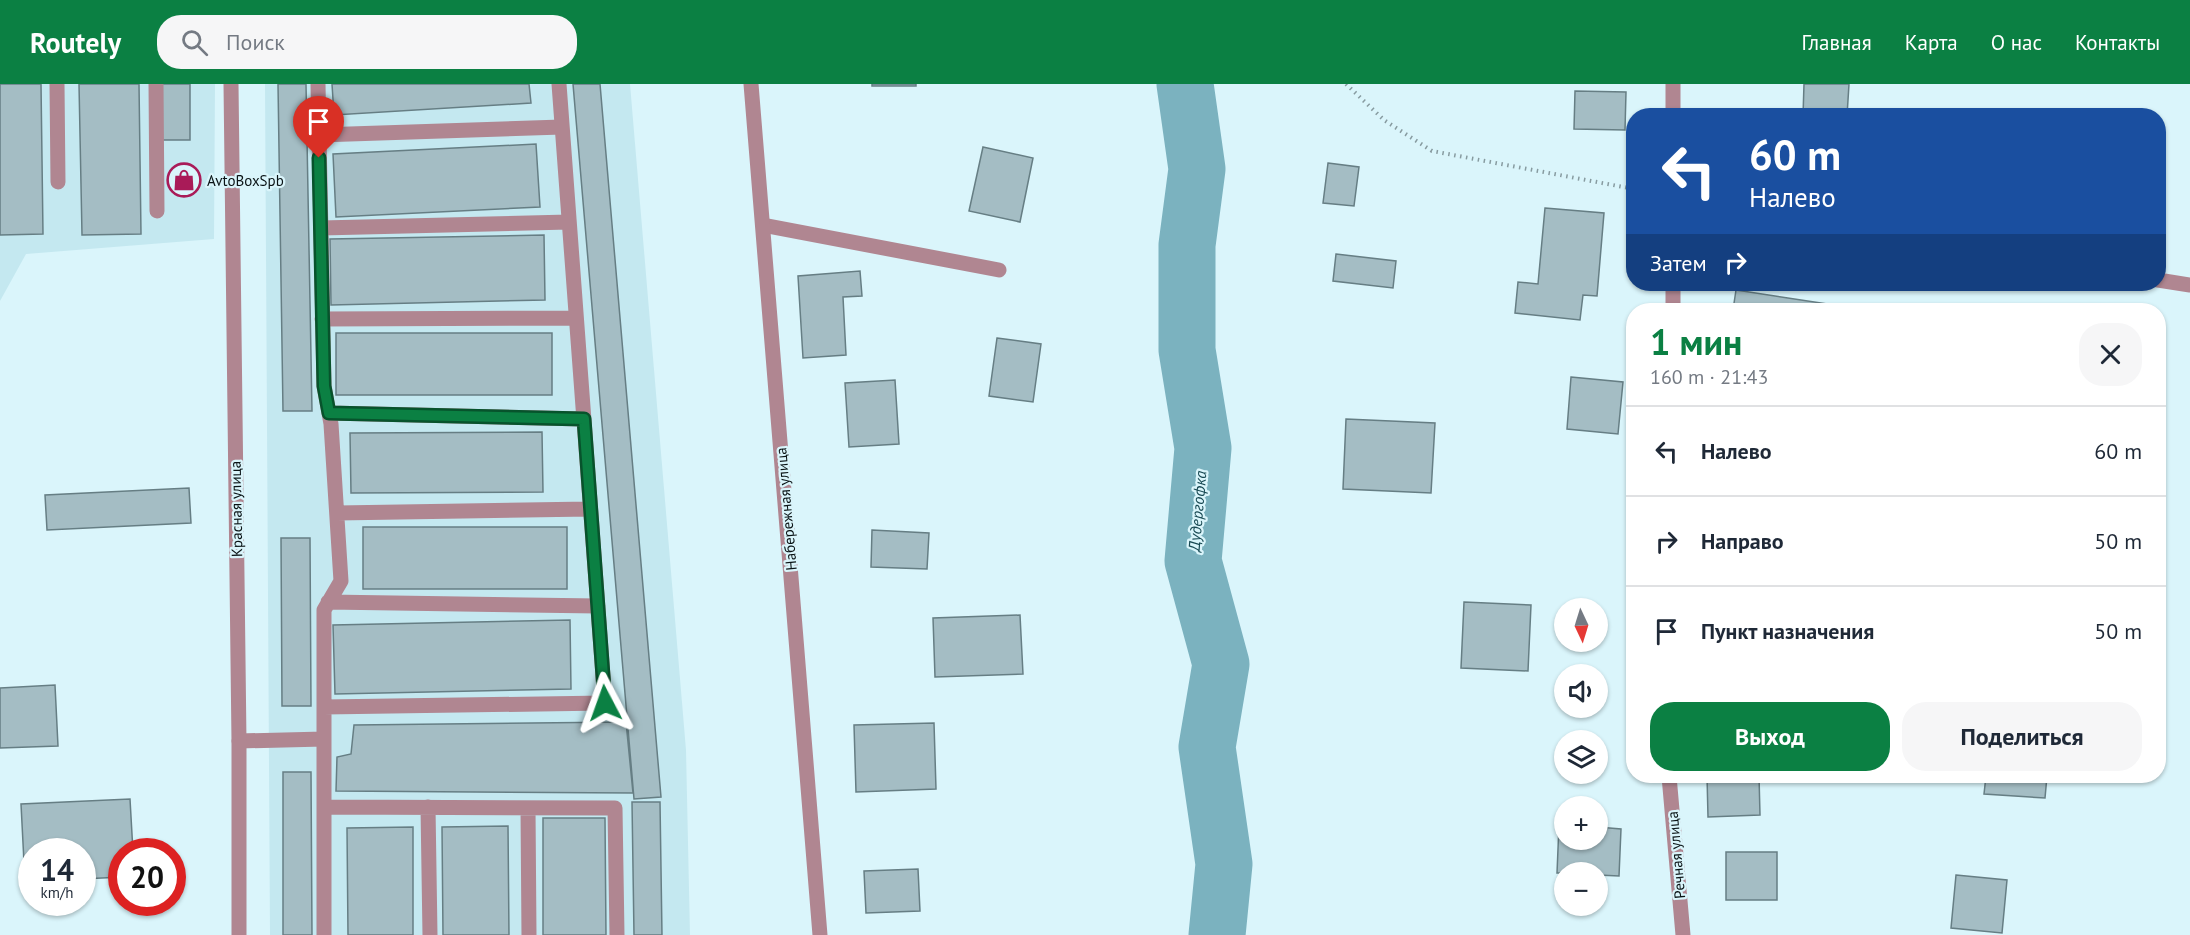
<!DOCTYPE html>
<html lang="ru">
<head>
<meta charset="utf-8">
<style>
  :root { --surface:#fff; --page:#f6f6f7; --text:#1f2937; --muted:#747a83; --line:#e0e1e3; --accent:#0b8043 }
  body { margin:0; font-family:"PT Sans",sans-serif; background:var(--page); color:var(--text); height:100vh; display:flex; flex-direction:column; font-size:22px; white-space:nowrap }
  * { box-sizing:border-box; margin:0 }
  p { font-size:20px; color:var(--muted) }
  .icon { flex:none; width:33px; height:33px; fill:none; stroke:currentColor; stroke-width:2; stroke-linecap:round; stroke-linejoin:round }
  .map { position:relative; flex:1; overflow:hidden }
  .panel { position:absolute; left:1626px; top:219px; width:540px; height:480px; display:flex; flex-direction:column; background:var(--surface); border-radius:24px; box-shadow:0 2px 4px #0004 }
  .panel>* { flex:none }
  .banner { position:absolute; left:1626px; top:24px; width:540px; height:183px; border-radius:24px; box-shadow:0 2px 4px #0004; background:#1a4fa0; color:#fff; overflow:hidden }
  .needle { width:39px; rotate:176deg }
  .buttons { position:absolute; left:1554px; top:514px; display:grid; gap:12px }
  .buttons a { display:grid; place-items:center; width:54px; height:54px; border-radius:50%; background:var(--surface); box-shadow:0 2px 4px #0004; font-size:30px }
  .speed { position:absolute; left:18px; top:754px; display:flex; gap:12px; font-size:30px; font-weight:700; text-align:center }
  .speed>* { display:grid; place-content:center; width:78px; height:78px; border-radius:50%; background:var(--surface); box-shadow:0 2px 4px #0004; line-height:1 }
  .speed small { font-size:15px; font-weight:400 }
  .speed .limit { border:9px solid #d22; background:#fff; color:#111 }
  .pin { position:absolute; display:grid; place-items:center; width:51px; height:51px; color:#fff; margin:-62px -26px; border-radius:50% 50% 50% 0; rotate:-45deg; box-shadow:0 0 6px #0007 }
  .pin .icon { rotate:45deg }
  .me { position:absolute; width:66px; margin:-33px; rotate:356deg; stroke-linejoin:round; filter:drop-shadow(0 0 4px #0008) }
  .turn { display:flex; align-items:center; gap:21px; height:126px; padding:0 24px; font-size:27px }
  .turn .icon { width:78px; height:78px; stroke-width:2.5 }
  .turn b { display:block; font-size:42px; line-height:51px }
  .then { display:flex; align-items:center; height:57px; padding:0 24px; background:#0003; gap:12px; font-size:22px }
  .round { display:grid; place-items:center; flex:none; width:63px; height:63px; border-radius:24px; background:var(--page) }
  .overview { display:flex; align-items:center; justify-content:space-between; height:102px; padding:0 24px }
  h1 { font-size:36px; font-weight:600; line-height:45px; color:var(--accent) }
  .cta { display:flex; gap:12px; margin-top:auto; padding:12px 24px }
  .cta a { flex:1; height:69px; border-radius:24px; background:var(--accent); color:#fff; font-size:24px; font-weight:600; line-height:69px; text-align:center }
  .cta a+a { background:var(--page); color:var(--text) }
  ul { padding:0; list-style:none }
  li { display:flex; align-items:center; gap:18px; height:90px; padding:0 24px; border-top:2px solid var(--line) }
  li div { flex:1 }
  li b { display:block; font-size:22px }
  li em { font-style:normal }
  header { display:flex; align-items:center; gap:36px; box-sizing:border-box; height:84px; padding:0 30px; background:var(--accent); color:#fff }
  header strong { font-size:28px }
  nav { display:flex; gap:33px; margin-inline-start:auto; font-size:21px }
  .search { width:420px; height:54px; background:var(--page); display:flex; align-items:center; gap:15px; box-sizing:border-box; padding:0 21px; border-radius:24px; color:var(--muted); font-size:22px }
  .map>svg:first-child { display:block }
  .built { fill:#c4e8f0 }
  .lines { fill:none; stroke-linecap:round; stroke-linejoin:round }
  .river { stroke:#7bb2bf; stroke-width:57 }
  .building { fill:#a4bdc4; stroke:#667e84; stroke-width:1.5 }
  .path { stroke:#879ba0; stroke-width:4; stroke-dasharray:1.5 4.5; stroke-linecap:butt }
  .service { stroke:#b08691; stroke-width:15 }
  .minor { stroke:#b08691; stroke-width:15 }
  .route-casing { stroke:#07532c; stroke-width:15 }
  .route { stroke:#0b8043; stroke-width:10 }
  .labels { text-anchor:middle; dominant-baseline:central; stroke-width:4.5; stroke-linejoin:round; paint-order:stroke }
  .poi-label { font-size:15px; fill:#0a1315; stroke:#daf5fb; text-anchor:start }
  .street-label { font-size:15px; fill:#0a1315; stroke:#daf5fb }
  .water-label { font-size:16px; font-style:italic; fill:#184953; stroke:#daf5fb }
</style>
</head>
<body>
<header>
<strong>Routely</strong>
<div class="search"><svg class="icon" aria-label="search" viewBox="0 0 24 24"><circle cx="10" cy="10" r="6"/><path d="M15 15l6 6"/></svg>Поиск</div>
<nav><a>Главная</a><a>Карта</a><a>О нас</a><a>Контакты</a></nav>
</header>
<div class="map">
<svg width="2190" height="851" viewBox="0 0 2190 851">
  <rect width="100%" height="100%" fill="#daf5fb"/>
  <path class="built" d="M0,0H215L214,155L26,170L0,217Z
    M265,0H630L686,666L690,851H270Z"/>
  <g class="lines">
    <path class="river" d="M1185,0L1197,85L1187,161V266L1203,364L1193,477L1221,580L1207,663L1224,780L1217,851"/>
  </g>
  <path class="building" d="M0,0H41L43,150L0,151Z
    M79,0H139L141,150L82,151Z
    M162,0H190V56H162Z
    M278,0H306L312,327H283Z
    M332,0H529L531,19L334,31Z
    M573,0H600L661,713L634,715Z
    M872,0H916V2H872Z
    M1804,0H1849L1847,32H1803Z
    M1575,7L1626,8L1625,46L1574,45Z
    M536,60L540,123L336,133L333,70Z
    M983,63L1033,74L1020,138L969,127Z
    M1328,79L1359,83L1354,122L1323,119Z
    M1545,124L1604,129L1597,212L1583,211L1580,236L1515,229L1518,198L1538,200Z
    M544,151L545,216L331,221L330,155Z
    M1336,170L1396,177L1393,204L1333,197Z
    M860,187L862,212L843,213L846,271L803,274L798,192Z
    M1736,206L1867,226H1733Z
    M336,249H552V311H336Z
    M997,254L1041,260L1033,318L989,312Z
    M1571,293L1623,298L1618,350L1567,345Z
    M895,296L899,360L849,363L845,299Z
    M1346,335L1435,339L1431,409L1343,405Z
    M542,348L543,408L351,409L350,349Z
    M189,404L191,439L47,446L45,411Z
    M363,443H567V505H363Z
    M872,446L929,449L927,485L871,483Z
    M281,454H310L311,622H282Z
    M1464,518L1531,521L1528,587L1461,584Z
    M1020,531L1023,590L935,593L933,534Z
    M570,536L571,605L335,610L333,541Z
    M55,601L58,662L0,664V604Z
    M626,638L633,709L336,707L337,673L351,670L354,641Z
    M934,639L936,705L856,708L854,641Z
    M283,688H311L312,851H283Z
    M1707,692H1759L1760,731L1708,733Z
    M1986,692H2047L2045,714L1984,710Z
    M130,715L133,768H122V793L82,795V768H32V798H25L21,720Z
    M632,718H660L662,851H634Z
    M543,734H605L606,851H543Z
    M1559,741H1564V756H1598V743L1621,745L1619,792L1598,791V789H1557Z
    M508,742L509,851H443L442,743Z
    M413,743V851H348L347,744Z
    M1726,768H1777V816H1726Z
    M918,785L920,827L866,829L864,787Z
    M1956,791L2007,796L2002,849L1951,844Z"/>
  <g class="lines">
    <path class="path" d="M1346,0L1384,36L1432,67L1634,105"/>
    <path class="service" d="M57,0L58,98
      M156,0L157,127
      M318,0L324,302L331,340L341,497L324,526V851
      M319,51L562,43
      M763,141L999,186
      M321,144L569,138
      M322,235L576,234
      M329,329L584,335
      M337,429L590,425
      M328,518L598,522
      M324,623L605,619L559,0
      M239,657L324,655
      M324,723L615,724L617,851
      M428,723L430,851
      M528,724L529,851"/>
    <path class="minor" d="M231,0L239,657V851
      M751,0L820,851
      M1673,0V32
      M2158,196L2190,201
      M1673,226V200
      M1669,692L1683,851"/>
  </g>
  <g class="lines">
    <g class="route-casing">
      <path id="route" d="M319,74L324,302L329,329L584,335L605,619"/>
    </g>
    <use href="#route" class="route"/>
  </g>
  <defs>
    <g id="shop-ring" transform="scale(1.725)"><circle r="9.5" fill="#daf5fb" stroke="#a91b58" stroke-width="1.5"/><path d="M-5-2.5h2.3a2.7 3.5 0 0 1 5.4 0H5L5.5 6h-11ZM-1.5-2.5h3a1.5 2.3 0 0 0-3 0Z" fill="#a91b58"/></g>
  </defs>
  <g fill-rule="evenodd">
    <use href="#shop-ring" x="184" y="96"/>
  </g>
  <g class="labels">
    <g class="poi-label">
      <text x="207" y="96">AvtoBoxSpb</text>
    </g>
    <g class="street-label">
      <text transform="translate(236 425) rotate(-91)">Красная улица</text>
      <text transform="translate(786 425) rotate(-95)">Набережная улица</text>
      <text transform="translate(1676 771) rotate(-95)">Речная улица</text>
    </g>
    <g class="water-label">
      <text transform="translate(1197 427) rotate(-85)">Дудергофка</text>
    </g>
  </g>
</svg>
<div class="buttons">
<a><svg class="needle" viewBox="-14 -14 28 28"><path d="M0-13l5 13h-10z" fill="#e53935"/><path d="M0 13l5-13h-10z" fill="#747a83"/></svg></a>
<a><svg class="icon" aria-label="sound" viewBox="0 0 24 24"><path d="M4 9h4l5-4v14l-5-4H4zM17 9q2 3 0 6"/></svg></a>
<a><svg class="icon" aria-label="layers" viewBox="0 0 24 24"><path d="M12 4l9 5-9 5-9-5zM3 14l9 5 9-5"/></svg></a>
<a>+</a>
<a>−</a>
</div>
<div class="speed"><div>14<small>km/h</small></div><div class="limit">20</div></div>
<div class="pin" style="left:319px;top:74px;background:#d93025"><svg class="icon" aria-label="arrive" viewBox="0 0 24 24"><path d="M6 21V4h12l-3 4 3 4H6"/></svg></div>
<svg class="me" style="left:605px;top:619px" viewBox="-20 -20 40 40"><path d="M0-17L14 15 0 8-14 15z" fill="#0b8043" stroke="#fff" stroke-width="4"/></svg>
<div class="banner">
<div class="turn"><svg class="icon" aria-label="left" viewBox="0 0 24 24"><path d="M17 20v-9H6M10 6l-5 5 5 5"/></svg><div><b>60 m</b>Налево</div></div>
<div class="then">Затем<svg class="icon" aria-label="right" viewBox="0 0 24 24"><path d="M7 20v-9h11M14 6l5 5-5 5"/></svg></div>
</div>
<section class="panel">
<div class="overview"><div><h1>1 мин</h1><p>160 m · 21:43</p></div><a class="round"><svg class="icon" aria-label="close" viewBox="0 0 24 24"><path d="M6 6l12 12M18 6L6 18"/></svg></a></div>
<ul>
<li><svg class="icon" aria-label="left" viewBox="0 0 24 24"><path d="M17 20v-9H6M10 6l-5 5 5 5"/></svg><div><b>Налево</b></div><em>60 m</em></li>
<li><svg class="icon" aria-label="right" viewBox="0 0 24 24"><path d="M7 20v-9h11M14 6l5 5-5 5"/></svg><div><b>Направо</b></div><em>50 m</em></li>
<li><svg class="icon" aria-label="arrive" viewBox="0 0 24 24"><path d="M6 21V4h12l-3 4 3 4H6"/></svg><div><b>Пункт назначения</b></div><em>50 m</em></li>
</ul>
<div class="cta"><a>Выход</a><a>Поделиться</a></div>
</section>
</div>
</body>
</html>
